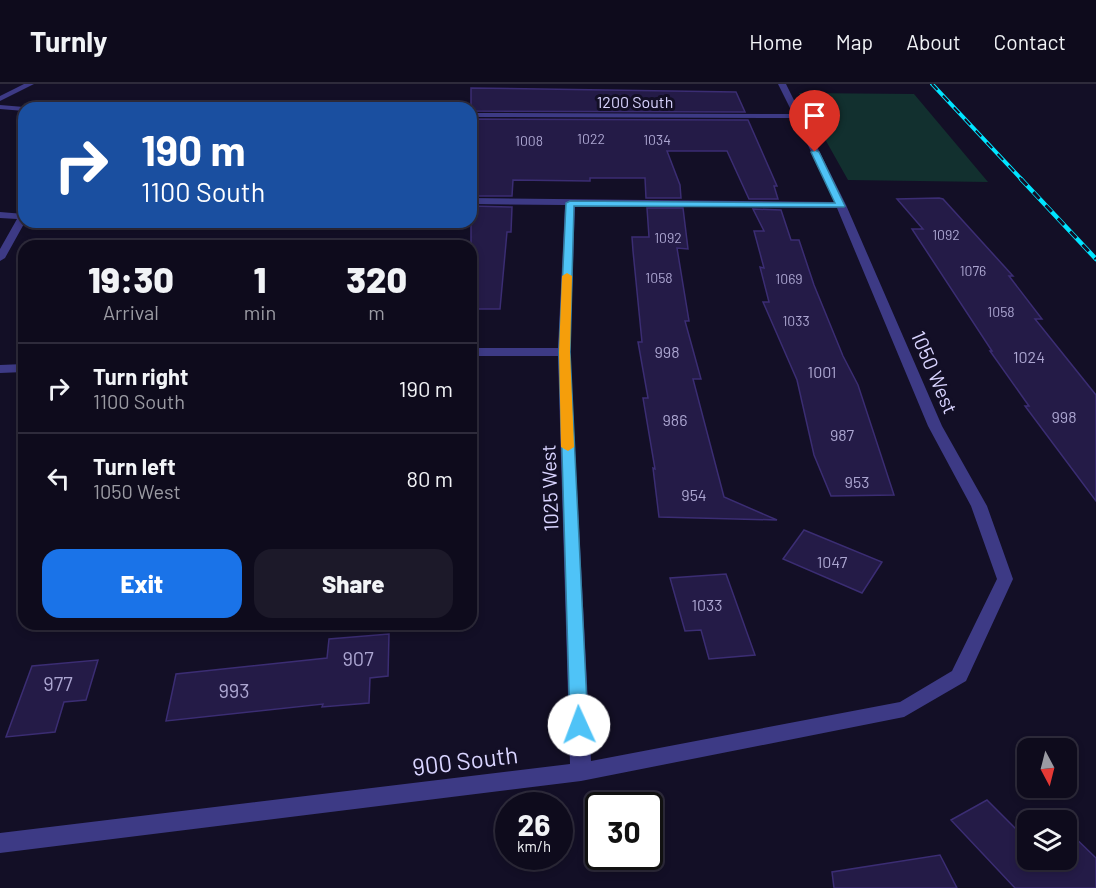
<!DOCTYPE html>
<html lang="en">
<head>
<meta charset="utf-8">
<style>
  :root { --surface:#0e0b1c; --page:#1c1929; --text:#f1f3f6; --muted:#9b9ba3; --line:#2e2b3b; --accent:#1a73e8 }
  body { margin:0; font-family:Barlow,sans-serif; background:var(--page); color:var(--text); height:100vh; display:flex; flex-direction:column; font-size:22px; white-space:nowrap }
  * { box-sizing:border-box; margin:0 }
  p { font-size:20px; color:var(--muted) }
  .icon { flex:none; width:33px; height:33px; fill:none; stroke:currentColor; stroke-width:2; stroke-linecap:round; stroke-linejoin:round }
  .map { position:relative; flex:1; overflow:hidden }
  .drawer { position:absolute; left:18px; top:156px; width:459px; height:390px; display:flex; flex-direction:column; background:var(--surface); border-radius:18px; box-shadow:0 3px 9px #0003,0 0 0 2px var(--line) }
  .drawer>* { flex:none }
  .guide { position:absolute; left:18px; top:18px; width:459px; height:126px; border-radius:18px; box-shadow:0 3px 9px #0003,0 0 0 2px var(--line); background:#1a4fa0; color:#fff; overflow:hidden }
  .needle { width:39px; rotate:173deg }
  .tools { position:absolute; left:1017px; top:654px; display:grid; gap:12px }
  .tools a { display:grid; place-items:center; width:60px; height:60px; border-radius:12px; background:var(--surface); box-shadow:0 3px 9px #0003,0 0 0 2px var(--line); font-size:30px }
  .speed { position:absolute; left:495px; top:708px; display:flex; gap:12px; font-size:30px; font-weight:700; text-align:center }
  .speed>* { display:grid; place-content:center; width:78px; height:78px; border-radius:50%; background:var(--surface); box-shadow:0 3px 9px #0003,0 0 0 2px var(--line); line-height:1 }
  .speed small { font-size:15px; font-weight:400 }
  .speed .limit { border:3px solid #111; border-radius:9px; background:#fff; color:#111 }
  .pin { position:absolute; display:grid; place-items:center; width:51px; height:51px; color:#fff; margin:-62px -26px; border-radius:50% 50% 50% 0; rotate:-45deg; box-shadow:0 0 6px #0007 }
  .pin .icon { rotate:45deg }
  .me { position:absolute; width:66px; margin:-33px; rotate:358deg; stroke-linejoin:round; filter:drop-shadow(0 0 4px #0008) }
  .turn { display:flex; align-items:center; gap:21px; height:126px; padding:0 24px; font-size:27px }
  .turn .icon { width:78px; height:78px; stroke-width:2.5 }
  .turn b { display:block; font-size:42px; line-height:51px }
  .eta { display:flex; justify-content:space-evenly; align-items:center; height:102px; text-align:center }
  .eta b { font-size:36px; font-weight:800; line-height:42px }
  .action { display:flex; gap:12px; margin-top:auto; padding:12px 24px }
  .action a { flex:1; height:69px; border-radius:18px; background:var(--accent); color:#fff; font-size:24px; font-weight:800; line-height:69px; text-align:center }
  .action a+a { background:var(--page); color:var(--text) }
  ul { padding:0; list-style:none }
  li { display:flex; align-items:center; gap:18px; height:90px; padding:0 24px; border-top:2px solid var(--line) }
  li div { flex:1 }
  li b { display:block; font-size:22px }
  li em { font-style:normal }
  header { display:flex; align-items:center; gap:36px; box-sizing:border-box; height:84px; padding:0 30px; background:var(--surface); border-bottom:2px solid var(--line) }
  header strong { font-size:28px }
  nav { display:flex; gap:33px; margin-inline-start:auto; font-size:21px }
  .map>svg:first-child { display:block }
  .green { fill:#12302f }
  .building { fill:#241b47; stroke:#3b2d73; stroke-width:1.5 }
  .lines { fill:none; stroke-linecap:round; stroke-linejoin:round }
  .minor { fill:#3d3a85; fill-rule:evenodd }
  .rail-far1-casing { stroke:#00e5ff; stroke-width:4 }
  .rail-casing { stroke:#00e5ff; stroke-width:4.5 }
  .rail-far1 { stroke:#130f26; stroke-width:2; stroke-dasharray:8; stroke-linecap:butt }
  .rail { stroke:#130f26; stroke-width:3; stroke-dasharray:9; stroke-linecap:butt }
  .route { fill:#4fc3f7; stroke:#337fa1; stroke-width:1.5 }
  .slow { fill:#f59e0b }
  .labels { text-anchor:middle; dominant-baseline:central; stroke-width:6; stroke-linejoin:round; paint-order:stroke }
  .far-number-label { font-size:14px; fill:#aca6d1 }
  .far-street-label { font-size:16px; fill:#d9d4ff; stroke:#130f26 }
  .number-label { font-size:16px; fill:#aca6d1 }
  .street-label { font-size:20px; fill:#d9d4ff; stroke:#130f26 }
  .near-number-label { font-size:20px; fill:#aca6d1 }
  .near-street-label { font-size:24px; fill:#d9d4ff; stroke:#130f26 }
</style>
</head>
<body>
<header>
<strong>Turnly</strong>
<nav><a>Home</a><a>Map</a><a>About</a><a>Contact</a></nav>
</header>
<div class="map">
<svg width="1096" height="804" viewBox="0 0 1096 804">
  <rect width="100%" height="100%" fill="#130f26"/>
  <path class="green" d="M799,9L914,10L988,98L848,96Z"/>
  <path class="building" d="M471,4L736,8L745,28L471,27Z
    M471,35L748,36L777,102H774L778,115H749L727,67H667L680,101L681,114H646L645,94H590V97L513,96L512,112H471Z
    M939,114L943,115L1013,192H1009L1042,235H1035L1096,311V417L1025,322H1029L990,267H992L912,145H923L897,115Z
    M471,122L512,123L511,148H507L500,225H471Z
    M647,124H683L688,165L677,164L689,237H685L701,295H693L724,413L777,436L659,433L653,384L655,385L643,314H648L638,258H642L633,167L632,153H649Z
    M753,125L781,126L791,156H799L814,201L843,272L858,301L894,411L831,412L814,371L797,296L763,218H769L760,183L764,184L754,147H764Z
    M804,446L882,478L862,509L783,475Z
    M726,490L755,571L709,575L701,546L685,547L670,494Z
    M389,550L388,592L370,594L369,619L322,623L323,620L166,637L176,590L327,574L329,555Z
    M98,576L86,616L64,618L55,648L6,653L32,582Z
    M987,716L1023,752L1028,749V776H1066V745L1096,774V804H1015L951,736Z
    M940,771L957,804H834L832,788Z"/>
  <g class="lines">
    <path class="minor" d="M24,0H34L0,17V12Z
      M778,0H786L846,121L942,342L987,422L1013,495L966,597L904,633L581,697L0,769V749L570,680L558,272H471V264H558L565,121L471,120V114L835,118L795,34L471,33V29L793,30ZM575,121L837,124L928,342L971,422L997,495L952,587L900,618L591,677L570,268Z
      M0,21L24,23L27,24H24V27L0,25Z
      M0,128L24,130L25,138L5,174L0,177V165L17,135L0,134Z
      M24,280V288L0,289V281Z"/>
    <g class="rail-far1-casing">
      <path id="rail-far1" d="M932,0L1023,97"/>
    </g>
    <g class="rail-casing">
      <path id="rail" d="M1021,95L1096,175"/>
    </g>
    <use href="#rail-far1" class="rail-far1"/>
    <use href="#rail" class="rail"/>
  </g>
  <path class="route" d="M815,66L819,68L845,122L844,123L574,122L570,268L588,641L585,646L579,649L573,646L570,641L559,268L566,119L570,117L835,119L811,68Z"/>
  <path class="slow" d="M567,189L572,192L570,268L574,363L568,367L561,363L559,268L562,192Z"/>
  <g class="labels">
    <g class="far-number-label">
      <text x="591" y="54">1022</text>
      <text x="657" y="55">1034</text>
      <text x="529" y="56">1008</text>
      <text x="946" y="150">1092</text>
      <text x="668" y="153">1092</text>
      <text x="973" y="186">1076</text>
      <text x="659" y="193">1058</text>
      <text x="789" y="194">1069</text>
      <text x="1001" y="227">1058</text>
      <text x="796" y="236">1033</text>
    </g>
    <g class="far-street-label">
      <text x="635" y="17">1200 South</text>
    </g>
    <g class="number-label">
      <text x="667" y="267">998</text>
      <text x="1029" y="272">1024</text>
      <text x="822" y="287">1001</text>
      <text x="1064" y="332">998</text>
      <text x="675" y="335">986</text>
      <text x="842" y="350">987</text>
      <text x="857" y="397">953</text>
      <text x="694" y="410">954</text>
      <text x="832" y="477">1047</text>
      <text x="707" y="520">1033</text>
    </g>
    <g class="street-label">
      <text transform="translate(935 288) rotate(67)">1050 West</text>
      <text transform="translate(549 404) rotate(-92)">1025 West</text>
    </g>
    <g class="near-number-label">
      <text x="358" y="574">907</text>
      <text x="58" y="599">977</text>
      <text x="234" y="606">993</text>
    </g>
    <g class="near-street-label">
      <text transform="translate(465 676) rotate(-7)">900 South</text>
    </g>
  </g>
</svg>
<div class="tools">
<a><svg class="needle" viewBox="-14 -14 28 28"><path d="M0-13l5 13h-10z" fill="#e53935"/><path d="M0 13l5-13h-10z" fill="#9b9ba3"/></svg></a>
<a><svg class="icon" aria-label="layers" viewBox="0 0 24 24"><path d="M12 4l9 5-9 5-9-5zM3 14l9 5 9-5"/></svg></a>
</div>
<div class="speed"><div>26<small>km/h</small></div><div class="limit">30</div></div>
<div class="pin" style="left:815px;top:68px;background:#d93025"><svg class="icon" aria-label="arrive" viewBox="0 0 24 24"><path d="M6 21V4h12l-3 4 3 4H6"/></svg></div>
<svg class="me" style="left:579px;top:641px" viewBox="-20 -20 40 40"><circle r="19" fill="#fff"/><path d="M0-13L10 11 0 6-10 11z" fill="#4fc3f7"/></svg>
<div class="guide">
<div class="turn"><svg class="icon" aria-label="right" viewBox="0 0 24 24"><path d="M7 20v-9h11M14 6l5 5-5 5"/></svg><div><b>190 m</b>1100 South</div></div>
</div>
<section class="drawer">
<div class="eta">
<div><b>19:30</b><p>Arrival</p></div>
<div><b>1</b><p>min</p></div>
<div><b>320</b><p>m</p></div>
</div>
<ul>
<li><svg class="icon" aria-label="right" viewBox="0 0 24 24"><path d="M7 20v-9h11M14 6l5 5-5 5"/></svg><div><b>Turn right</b><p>1100 South</p></div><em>190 m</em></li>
<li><svg class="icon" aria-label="left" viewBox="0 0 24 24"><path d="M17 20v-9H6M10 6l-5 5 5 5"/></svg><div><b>Turn left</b><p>1050 West</p></div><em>80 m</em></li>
</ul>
<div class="action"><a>Exit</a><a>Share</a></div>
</section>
</div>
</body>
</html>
